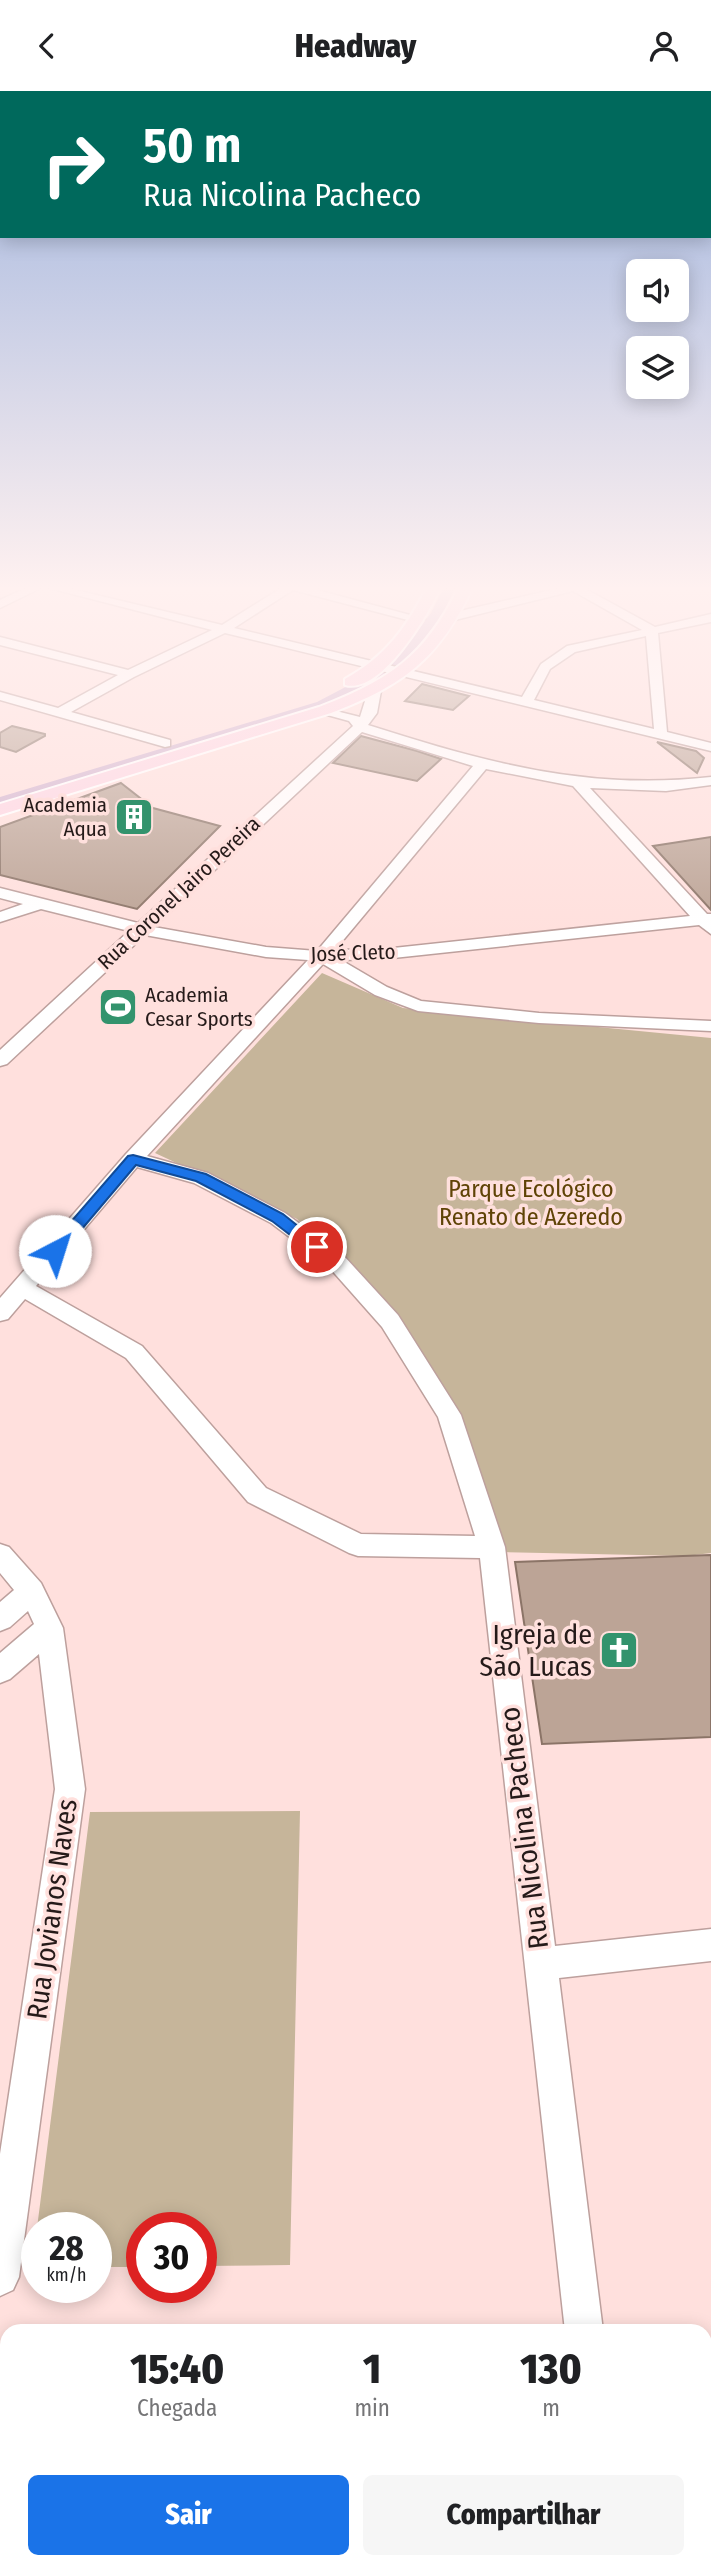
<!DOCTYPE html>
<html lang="pt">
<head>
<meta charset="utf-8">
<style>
  :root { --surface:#fff; --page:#f6f6f6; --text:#202124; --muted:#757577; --accent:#1a73e8 }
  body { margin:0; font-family:"Fira Sans Condensed",sans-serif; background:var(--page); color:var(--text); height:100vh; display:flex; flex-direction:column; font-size:26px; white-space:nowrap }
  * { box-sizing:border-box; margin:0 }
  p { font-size:23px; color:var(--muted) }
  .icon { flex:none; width:38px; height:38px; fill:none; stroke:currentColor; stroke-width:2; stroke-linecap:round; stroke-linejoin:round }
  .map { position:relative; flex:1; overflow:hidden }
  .panel { position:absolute; left:0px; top:2233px; width:712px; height:245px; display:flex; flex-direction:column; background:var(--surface); border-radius:21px 21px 0 0; box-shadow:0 4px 18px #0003 }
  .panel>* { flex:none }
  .hud { position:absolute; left:0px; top:0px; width:712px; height:147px; box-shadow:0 4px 18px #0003; background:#00695c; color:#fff; overflow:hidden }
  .buttons { position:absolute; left:626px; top:168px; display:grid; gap:14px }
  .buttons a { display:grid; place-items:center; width:63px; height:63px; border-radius:10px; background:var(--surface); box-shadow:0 4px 18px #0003; font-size:35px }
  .speed { position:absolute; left:21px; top:2121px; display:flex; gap:14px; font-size:35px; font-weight:700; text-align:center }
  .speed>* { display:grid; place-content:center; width:91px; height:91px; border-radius:50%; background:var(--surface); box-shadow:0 4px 18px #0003; line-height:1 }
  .speed small { font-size:18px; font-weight:400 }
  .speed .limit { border:10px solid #d22; background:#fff; color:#111 }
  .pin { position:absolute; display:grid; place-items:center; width:60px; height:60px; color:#fff; margin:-30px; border:4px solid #fff; border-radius:50%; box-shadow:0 2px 7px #0007 }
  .me { position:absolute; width:77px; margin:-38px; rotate:40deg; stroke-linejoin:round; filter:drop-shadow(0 0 5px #0008) }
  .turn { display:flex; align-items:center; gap:24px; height:147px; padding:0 28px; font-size:32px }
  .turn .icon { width:91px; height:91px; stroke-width:2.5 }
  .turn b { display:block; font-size:49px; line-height:60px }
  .eta { display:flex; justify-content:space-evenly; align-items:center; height:119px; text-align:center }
  .eta b { font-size:42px; font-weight:800; line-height:49px }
  .cta { display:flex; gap:14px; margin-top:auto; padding:14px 28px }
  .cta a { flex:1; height:80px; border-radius:10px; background:var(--accent); color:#fff; font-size:28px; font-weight:800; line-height:80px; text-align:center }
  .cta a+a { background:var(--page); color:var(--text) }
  header { display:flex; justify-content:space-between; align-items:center; height:91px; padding:0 28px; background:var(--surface); font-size:32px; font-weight:800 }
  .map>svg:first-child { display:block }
  .green { fill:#c6b59a }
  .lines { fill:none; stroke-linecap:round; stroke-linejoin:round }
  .canal { fill:#d3b5d0; fill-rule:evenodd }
  .building { fill:#bca496; stroke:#8b7467; stroke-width:2 }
  .minor-casing { stroke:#bda09d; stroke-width:3 }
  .major-casing { stroke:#fff; stroke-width:4 }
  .minor { fill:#fff; fill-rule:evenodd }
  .major { fill:#fed6e3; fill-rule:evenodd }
  .route { fill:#1a73e8; stroke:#114b97; stroke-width:2 }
  .labels { text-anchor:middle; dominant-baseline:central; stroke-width:7; stroke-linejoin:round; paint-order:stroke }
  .far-poi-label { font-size:21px; fill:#251a19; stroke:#ffe0dd; text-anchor:end }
  .far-street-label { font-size:21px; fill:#251a19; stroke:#ffe0dd }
  .park-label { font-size:24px; fill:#5f4306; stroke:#ffe0dd }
  .near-poi-label { font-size:28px; fill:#251a19; stroke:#ffe0dd; text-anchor:end }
  .near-street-label { font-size:28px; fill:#251a19; stroke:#ffe0dd }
</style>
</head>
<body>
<header><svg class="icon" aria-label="back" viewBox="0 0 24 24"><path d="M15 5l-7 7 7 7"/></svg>Headway<svg class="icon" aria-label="person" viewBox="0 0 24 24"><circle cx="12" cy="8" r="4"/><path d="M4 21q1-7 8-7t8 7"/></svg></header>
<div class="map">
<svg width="711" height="2478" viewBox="0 0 711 2478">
  <rect width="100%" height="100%" fill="#ffe0dd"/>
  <path class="green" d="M322,882L403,917L711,947V1462L686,1465L499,1461L456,1323L393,1226L297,1128L155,1062Z
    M300,1720L290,2174L201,2175V2137H142V2176H96V2137H37L90,1721Z"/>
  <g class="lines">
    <path class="canal" d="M444,496H455L443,523L403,576L327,617L0,715V706L317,611L395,570L431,522Z"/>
  </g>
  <path class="building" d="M422,593L469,605L453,619L405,610Z
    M12,635L45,643V645L16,661L0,656V642Z
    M361,645L417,660L441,668L417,690L333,672Z
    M657,651L696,660L704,667L697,682Z
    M121,692L153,717L220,735L137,818L0,784V736Z
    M711,746V819L653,755Z
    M711,1464V1646L542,1653L515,1471Z"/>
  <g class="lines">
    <g class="minor-casing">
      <path id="minor" d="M28,496H43L0,517V509Z
        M45,496H63L222,534L283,496H306L425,528L419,532L293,499L234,537L522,606L541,573L567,555L642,539L573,500L451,530L445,526L447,523L564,496H582L655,536L711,523V531L658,542L667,641L711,652V660L225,542L134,586L71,621L170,649V655L165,656L0,609V601L58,617L118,584L0,554V546L128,579L212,539ZM646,545L654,638L534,609L550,578L575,561Z
        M369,597L381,600L377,622L368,634C484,671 587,700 711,686V694L666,700L590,697L707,823H711V843L699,834L384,868L341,869L387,896L421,910L539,922L711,930V940L539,932L418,920L375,904L323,873L147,1065L208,1082L285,1122L344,1165L398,1224L461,1324L505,1456L555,1855L711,1838V1870L559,1887L603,2240H565L480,1467L358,1465L349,1462L248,1411L126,1267L25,1208L8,1228L0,1230V1207L126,1063L308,869L266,866L145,844L7,973L0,975V959L129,840L41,818L0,831V821L23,813L0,807V797L138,832L353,635L349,630L320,622V616L360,626ZM362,641L473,675L317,860L266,856L154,836ZM486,678L573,695L690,825L384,858L335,859ZM137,1076L194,1092L271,1132L328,1175L382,1236L438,1326L475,1445L361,1443L266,1397L142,1255L36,1195Z
        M0,1453L9,1456L41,1492L63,1537L85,1698L19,2186L13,2199L0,2205V2063L55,1698L39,1563L10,1588L0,1592V1562L34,1533L28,1520L10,1536L0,1540V1511L14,1499L0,1482Z
        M591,2471H633L634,2478H592Z"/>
    </g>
    <g class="major-casing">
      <path id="major" d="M427,496H441C428,523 382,604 345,594V588C385,566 407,536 427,496Z
        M459,496H473C439,568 404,594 331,622L0,724V713L319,616C390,589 425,565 459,496Z"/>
    </g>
    <use href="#minor" class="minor"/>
    <use href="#major" class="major"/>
  </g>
  <linearGradient id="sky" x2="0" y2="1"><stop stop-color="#9fb4de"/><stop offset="0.59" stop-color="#fff1f0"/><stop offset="1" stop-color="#fff1f0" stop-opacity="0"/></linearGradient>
  <rect width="711" height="843" fill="url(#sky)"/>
  <path class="route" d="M133,1064L206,1083L283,1123L324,1156L317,1161L311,1160L272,1130L196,1090L136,1074L60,1164H49V1156L128,1065Z"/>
  <defs>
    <g id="building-square" transform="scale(2.0125)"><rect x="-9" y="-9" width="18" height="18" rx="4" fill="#33936d" stroke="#ffe0dd"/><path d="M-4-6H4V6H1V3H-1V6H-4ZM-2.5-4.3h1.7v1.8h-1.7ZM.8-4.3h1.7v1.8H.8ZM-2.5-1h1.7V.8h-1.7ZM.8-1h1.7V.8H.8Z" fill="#fff"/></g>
    <g id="stadium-square" transform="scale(2.0125)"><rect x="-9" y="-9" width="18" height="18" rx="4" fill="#33936d" stroke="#ffe0dd"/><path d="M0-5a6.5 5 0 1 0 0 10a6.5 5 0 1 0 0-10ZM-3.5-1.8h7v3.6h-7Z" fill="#fff"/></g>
    <g id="church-square" transform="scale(2.0125)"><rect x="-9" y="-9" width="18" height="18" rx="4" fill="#33936d" stroke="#ffe0dd"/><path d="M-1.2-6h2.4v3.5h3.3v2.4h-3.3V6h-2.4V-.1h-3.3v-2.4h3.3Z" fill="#fff"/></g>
  </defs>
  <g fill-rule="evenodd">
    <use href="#building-square" x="134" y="726"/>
    <use href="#stadium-square" x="118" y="916"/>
    <use href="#church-square" x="619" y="1559"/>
  </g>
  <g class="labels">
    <g class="far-poi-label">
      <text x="107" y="714">Academia<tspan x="107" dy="24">Aqua</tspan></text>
      <text x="145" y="904" text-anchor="start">Academia<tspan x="145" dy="24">Cesar Sports</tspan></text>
    </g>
    <g class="far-street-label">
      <text transform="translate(179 802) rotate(-43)">Rua Coronel Jairo Pereira</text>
      <text transform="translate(353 862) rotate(-2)">José Cleto</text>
    </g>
    <g class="park-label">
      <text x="531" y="1098">Parque Ecológico<tspan x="531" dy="28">Renato de Azeredo</tspan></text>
    </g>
    <g class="near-poi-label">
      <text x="592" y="1543">Igreja de<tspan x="592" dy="32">São Lucas</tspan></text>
    </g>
    <g class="near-street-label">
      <text transform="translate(524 1737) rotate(-97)">Rua Nicolina Pacheco</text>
      <text transform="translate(52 1818) rotate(-82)">Rua Jovianos Naves</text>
    </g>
  </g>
</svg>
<div class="buttons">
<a><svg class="icon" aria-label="sound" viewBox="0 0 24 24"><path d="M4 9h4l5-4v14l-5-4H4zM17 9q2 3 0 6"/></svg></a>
<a><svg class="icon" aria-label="layers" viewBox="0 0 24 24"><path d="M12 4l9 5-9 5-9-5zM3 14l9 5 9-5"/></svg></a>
</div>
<div class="speed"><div>28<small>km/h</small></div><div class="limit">30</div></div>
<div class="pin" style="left:317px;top:1156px;background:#d93025"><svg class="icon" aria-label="arrive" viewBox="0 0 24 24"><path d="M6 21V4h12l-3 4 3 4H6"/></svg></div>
<svg class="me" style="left:55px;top:1160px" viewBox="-20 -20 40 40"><circle r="19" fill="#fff"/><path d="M0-13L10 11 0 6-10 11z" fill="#1a73e8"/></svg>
<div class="hud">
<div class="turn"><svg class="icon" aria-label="right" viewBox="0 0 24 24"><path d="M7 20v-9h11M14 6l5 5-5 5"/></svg><div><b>50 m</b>Rua Nicolina Pacheco</div></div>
</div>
<section class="panel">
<div class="eta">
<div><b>15:40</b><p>Chegada</p></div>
<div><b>1</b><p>min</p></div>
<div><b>130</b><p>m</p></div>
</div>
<div class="cta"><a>Sair</a><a>Compartilhar</a></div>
</section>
</div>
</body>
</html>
